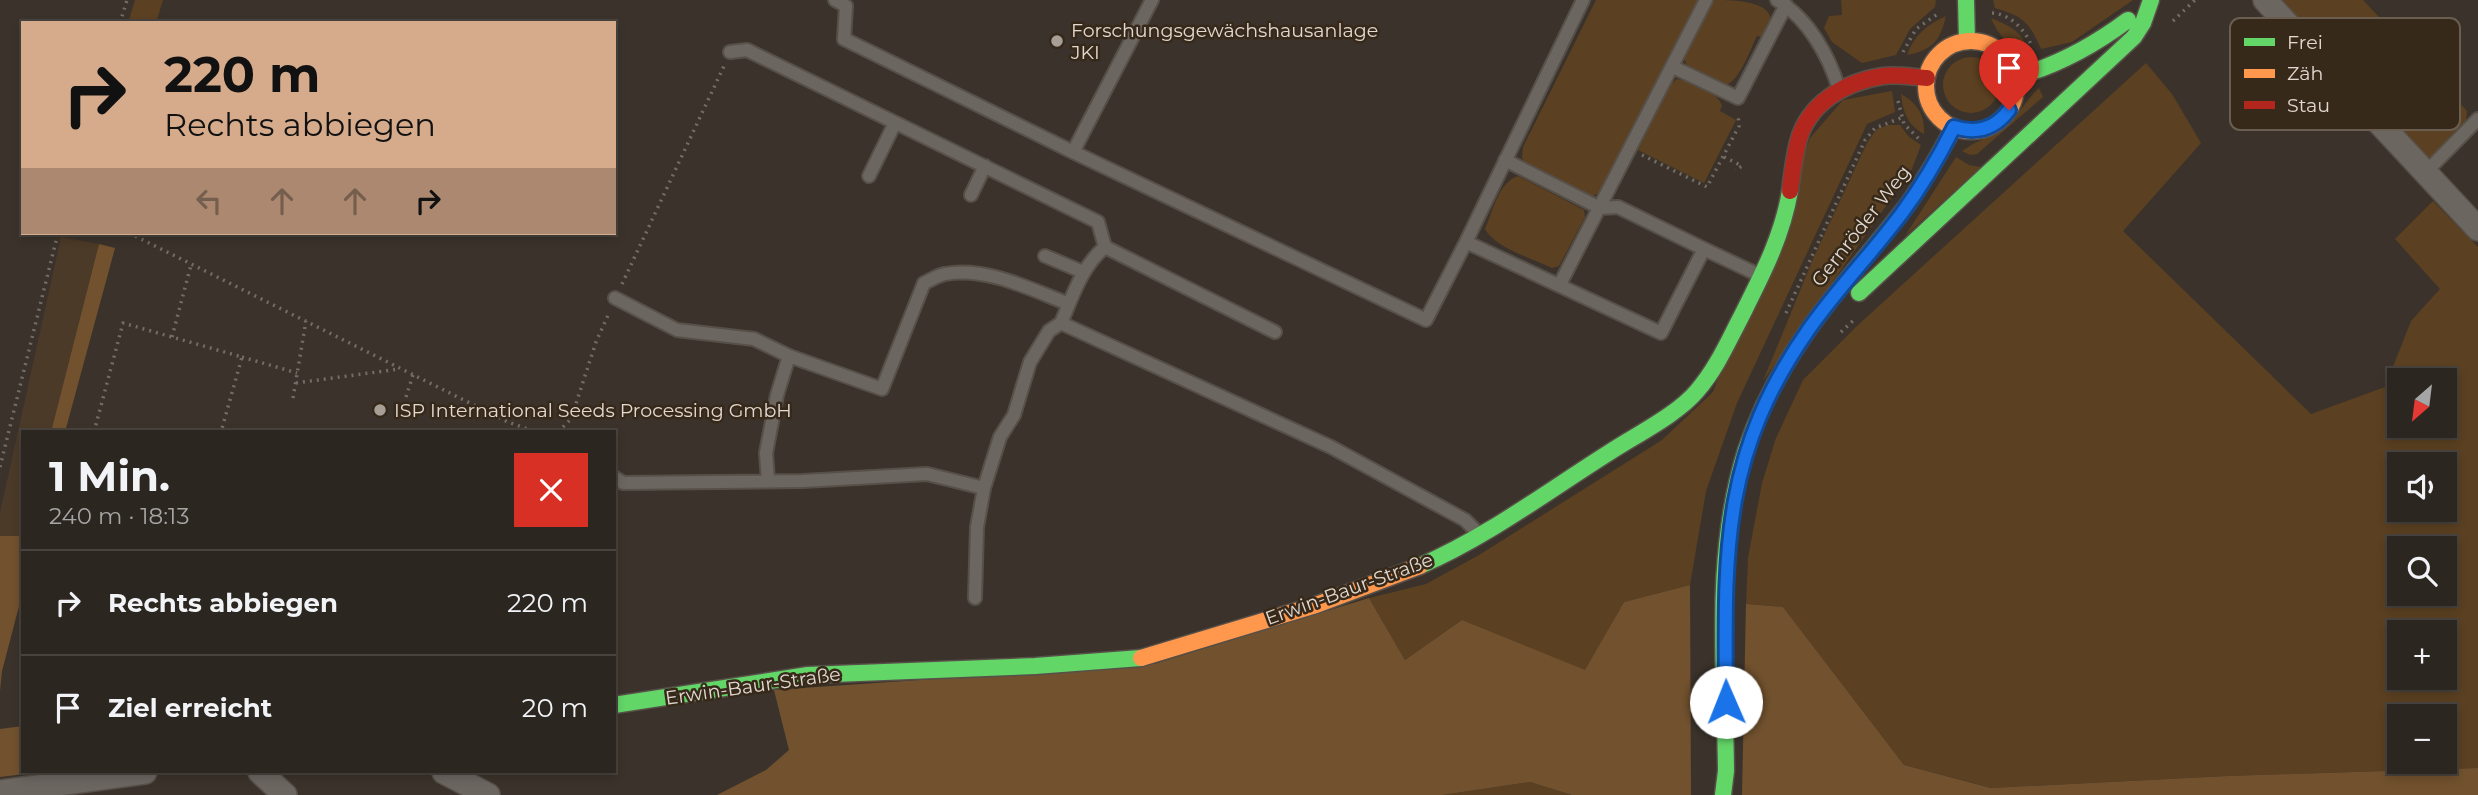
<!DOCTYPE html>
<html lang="de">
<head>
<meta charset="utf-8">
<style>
  :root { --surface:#2c2620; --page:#342e29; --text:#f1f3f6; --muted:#a6a5a5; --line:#48433e }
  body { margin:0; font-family:Montserrat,sans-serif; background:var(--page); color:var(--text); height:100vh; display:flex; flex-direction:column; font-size:26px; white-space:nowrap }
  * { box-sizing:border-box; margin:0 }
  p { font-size:23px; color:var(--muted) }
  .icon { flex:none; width:38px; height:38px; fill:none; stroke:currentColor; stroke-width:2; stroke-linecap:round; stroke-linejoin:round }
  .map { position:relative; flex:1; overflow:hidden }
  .drawer { position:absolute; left:21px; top:430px; width:595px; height:343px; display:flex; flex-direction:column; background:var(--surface); border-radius:0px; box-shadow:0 4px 10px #0003,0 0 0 2px var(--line) }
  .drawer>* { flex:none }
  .top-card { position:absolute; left:21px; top:21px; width:595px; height:214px; border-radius:0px; box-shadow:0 4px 10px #0003,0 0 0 2px var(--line); background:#d6ab8b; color:#111; overflow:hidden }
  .needle { width:46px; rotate:208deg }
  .fabs { position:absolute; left:2387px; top:368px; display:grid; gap:14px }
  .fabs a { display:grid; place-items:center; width:70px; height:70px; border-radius:0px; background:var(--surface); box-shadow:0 4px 10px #0003,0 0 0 2px var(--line); font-size:35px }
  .pin { position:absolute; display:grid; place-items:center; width:60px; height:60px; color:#fff; margin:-72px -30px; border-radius:50% 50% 50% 0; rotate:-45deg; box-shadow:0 0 7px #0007 }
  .pin .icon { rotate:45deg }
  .me { position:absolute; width:77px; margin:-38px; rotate:359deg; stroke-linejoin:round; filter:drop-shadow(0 0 5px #0008) }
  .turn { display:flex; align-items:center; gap:24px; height:147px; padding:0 28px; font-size:32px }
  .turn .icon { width:91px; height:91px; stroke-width:2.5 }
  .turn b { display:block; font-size:49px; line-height:60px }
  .lanes { display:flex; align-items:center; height:66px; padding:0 28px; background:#0003; justify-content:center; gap:35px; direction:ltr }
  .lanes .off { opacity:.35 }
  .round { display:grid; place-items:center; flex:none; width:74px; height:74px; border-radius:0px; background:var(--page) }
  .head { display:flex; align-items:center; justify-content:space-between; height:119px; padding:0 28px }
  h1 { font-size:42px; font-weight:700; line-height:52px }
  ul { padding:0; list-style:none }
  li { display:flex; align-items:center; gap:21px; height:105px; padding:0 28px; border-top:2px solid var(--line) }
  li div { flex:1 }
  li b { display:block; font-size:26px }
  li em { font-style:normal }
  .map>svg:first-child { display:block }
  .built { fill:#4c3a28 }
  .green { fill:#5b4021; fill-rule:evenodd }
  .forest { fill:#72522e }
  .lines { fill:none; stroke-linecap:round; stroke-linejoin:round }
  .lane-casing { stroke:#575049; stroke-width:16 }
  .street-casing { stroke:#575049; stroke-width:26 }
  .fast-casing { stroke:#575049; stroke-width:19 }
  .slow-casing { stroke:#575049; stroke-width:19 }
  .jam-casing { stroke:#575049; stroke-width:19 }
  .path { stroke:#736d67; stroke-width:3.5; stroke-dasharray:2 5; stroke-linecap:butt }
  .lane { stroke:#6c6661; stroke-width:12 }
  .street { stroke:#6c6661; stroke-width:23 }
  .fast { stroke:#63d668; stroke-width:16 }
  .slow { stroke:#ff974d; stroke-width:16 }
  .jam { stroke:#b3261e; stroke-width:16 }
  .route-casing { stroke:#114b97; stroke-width:18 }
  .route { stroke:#1a73e8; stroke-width:12 }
  .poi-dot { fill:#a79e96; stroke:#37291a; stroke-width:2.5 }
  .labels { text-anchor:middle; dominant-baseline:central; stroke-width:5; stroke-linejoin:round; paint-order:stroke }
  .poi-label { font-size:19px; fill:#e1d8cf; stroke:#37291a; text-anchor:start }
  .street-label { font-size:19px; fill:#e1d8cf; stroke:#37291a }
  .key { fill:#37291a; stroke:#6a5e50; stroke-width:2 }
  .key-label { font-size:19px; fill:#e1d8cf }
</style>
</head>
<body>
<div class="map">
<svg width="2478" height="795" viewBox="0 0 2478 795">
  <rect width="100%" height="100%" fill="#3b332b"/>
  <path class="built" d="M61,237L99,244L51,432H23V536H0V513Z"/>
  <path class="green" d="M135,0H163L156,23H128Z
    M1596,0H1699L1601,191L1592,197L1527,166L1522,158L1523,147Z
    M1713,0C1728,0 1765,0 1770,16C1772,23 1766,31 1763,37L1757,36C1750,49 1737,91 1719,85C1709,82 1698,75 1689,70L1684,58Z
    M1841,0H1936L1935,7L1910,29L1896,55L1862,63L1832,42L1824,28L1829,16L1842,15Z
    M1993,0H2133L2072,42L2041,49C2030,23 2023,16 1995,8Z
    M2277,0H2363L2467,111L2466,121L2427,161Z
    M1946,16C1940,41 1933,50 1907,55C1914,35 1928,24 1946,16Z
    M1991,18C2006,24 2024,32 2027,49C2008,46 1998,35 1991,18Z
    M1943 85a28 28 0 1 1 56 0a28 28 0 1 1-56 0Z
    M2146,63L2172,94L2201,143L2123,231L2311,414L2385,387L2411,321L2440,289L2395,239L2433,201L2478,247V768L2228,776L1992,788L1904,765L1783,607L1746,604L1748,558L1762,483L1776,438L1803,380L1858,325ZM2399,380H2445V425H2399ZM2399,464H2445V509H2399ZM2399,548H2445V593H2399ZM2399,632H2445V677H2399ZM2399,716H2445V761H2399Z
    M1677,79C1692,82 1716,91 1722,105L1720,111L1736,120L1704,183L1638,150L1671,84Z
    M2039,88L2043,97L1977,154L1970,155L1962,151C1977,140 1994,136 2006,126C2019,115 2026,100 2039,88Z
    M1892,91L1895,112L1867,124L1737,403L1706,491L1690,585L1624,602L1585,671L1462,620L1405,660L1369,598L1426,584L1479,555L1662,440L1713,392L1810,138L1843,100Z
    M1901,94C1918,104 1925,115 1924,134C1908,125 1903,113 1901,94Z
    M1887,125H1900L1909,137L1921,145L1912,169L1763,381L1813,259L1867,143L1876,130Z
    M1956,157L1969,165L1981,167L1905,236Z
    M1518,176L1584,210L1585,217L1559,266L1552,268C1533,259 1494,247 1485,229C1493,211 1498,183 1518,176Z
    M1530,782L1572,795H1442Z"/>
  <path class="forest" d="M99,244L115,248L65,432H51Z
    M0,536H23V591L2,671L0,691Z
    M1690,585L1691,795H1572L1530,782L1442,795H717L766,770L789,750L774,690L1154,664L1369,598L1405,660L1462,620L1585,670L1624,602Z
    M1746,604L1783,607L1904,765L1991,788L2228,776L2478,768V795H1742Z
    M23,726V772H41L0,777V729Z"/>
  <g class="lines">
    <g class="lane-casing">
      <path id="lane" d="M835,0L846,6L844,39L1073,152L1426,320L1466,242L1583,0
        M1777,0C1808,18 1829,56 1839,89
        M730,52L747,50L1098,222L1105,247
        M1673,67L1738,98L1786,5
        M1073,152L1152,0
        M1505,160L1600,208L1618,207L1704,249
        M2426,172L2478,119
        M869,176L895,123
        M971,195L985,166
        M1466,242L1661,333L1704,249L1759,275
        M1045,256L1083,272
        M1560,284L1706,0
        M615,298L677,330L754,339L789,356
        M1061,323C1073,295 1082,266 1105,247L1275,332
        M614,477L623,483L803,481L927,474L984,488L977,527L975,598
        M768,481L766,453L777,395L789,356L882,389L924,283C931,280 938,275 945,274C986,266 1032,290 1069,304
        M984,488L1000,437L1014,415L1030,362L1049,331L1061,323L1331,447L1465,520L1478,533"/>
    </g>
    <g class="street-casing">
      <path id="street" d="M2265,0L2478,229
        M260,772L285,795
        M444,772L488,795
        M0,792L145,772"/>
    </g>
    <g class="fast-casing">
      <path id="fast" d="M1966,0L1967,41
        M2015,77C2057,66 2093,46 2128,20
        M1859,293L2134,37L2143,23L2151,0
        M1420,566C1487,537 1548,491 1610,452C1636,435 1678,414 1697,391C1716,369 1727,344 1740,319C1761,277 1782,238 1790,191
        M614,705L808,675L1035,666L1141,658
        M1723,795L1726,771C1725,665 1713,553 1746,450C1760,408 1781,369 1806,333C1837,288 1875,248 1908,204C1925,180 1940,153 1954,127"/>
    </g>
    <g class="slow-casing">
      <path id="slow" d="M1926 86a45 45 0 1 1 90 0a45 45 0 1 1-90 0Z
        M1141,658L1316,605L1420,566"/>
    </g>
    <g class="jam-casing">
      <path id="jam" d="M1790,191C1792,175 1794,158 1798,142C1808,103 1845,82 1883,76C1897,74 1913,77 1927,78"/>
    </g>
    <path class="path" d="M1992,13C2011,14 2026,31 2032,47
      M2173,21L2195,0
      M120,23L127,0
      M1903,52L1916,29L1939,13
      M1898,101L1904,124L1919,139
      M1642,155L1707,187L1739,126L1738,114
      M1724,157L1742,166L1735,170
      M129,233L508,422L536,432
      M622,284L724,66
      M1786,313L1865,140L1875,128L1901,118
      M1841,332L1856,318
      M172,337L191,265
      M242,357L297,373
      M296,383L399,369
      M406,397L413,375
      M293,398L306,321
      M94,432L123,323L242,357L221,432
      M558,432L571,419L596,342L609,313
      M0,467L58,233"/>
    <use href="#lane" class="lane"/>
    <use href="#street" class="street"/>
    <use href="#fast" class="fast"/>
    <use href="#slow" class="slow"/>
    <use href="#jam" class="jam"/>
  </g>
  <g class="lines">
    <g class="route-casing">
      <path id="route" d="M1726,702C1725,554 1720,456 1809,329C1838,288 1872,253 1902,213C1922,186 1939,157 1954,127C1976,134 1995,129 2009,110"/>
    </g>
    <use href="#route" class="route"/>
  </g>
  <g class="poi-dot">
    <circle cx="1057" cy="41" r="7"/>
    <circle cx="380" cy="410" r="7"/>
  </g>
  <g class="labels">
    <g class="poi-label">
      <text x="1071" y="30">Forschungsgewächshausanlage<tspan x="1071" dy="22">JKI</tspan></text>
      <text x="394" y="410">ISP International Seeds Processing GmbH</text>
    </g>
    <g class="street-label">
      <text transform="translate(1861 226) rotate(-52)">Gernröder Weg</text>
      <text transform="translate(1349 589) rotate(-20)">Erwin-Baur-Straße</text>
      <text transform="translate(753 686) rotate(-8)">Erwin-Baur-Straße</text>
    </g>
  </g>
  <rect x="2230" y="18" width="230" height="112" rx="10" class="key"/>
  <rect x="2244" y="38" width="31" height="8" fill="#63d668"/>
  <rect x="2244" y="69" width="31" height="9" fill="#ff974d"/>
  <rect x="2244" y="101" width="31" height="8" fill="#b3261e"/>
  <g class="key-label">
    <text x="2287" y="49">Frei</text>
    <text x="2287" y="80">Zäh</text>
    <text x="2287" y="112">Stau</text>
  </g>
</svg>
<div class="fabs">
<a><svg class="needle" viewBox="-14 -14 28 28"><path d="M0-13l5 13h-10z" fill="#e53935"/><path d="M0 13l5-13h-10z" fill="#a6a5a5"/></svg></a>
<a><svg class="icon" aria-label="sound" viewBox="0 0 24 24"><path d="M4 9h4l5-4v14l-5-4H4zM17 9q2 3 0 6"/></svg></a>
<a><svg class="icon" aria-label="search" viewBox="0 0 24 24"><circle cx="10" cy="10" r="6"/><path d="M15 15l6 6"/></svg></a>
<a>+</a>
<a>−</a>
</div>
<div class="pin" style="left:2009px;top:110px;background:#d93025"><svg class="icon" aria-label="arrive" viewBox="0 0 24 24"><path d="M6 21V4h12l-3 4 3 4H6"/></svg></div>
<svg class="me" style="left:1726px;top:702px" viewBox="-20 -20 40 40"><circle r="19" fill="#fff"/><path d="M0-13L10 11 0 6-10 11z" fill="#1a73e8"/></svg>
<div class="top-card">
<div class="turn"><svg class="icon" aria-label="right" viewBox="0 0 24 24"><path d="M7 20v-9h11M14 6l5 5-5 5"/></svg><div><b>220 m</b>Rechts abbiegen</div></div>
<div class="lanes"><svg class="icon off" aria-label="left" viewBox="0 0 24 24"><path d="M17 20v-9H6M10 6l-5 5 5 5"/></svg><svg class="icon off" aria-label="ahead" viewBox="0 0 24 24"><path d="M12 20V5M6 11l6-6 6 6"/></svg><svg class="icon off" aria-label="ahead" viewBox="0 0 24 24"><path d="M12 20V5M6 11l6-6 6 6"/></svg><svg class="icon" aria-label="right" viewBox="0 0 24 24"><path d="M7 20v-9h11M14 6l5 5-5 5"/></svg></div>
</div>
<section class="drawer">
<div class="head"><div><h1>1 Min.</h1><p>240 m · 18:13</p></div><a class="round" style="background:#d93025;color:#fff"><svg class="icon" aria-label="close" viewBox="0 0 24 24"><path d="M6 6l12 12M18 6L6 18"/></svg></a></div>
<ul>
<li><svg class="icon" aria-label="right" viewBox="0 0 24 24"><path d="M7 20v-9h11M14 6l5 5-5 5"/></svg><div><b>Rechts abbiegen</b></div><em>220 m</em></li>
<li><svg class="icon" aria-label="arrive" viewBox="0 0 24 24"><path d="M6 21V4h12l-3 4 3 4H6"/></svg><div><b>Ziel erreicht</b></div><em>20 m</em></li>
</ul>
</section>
</div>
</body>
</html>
